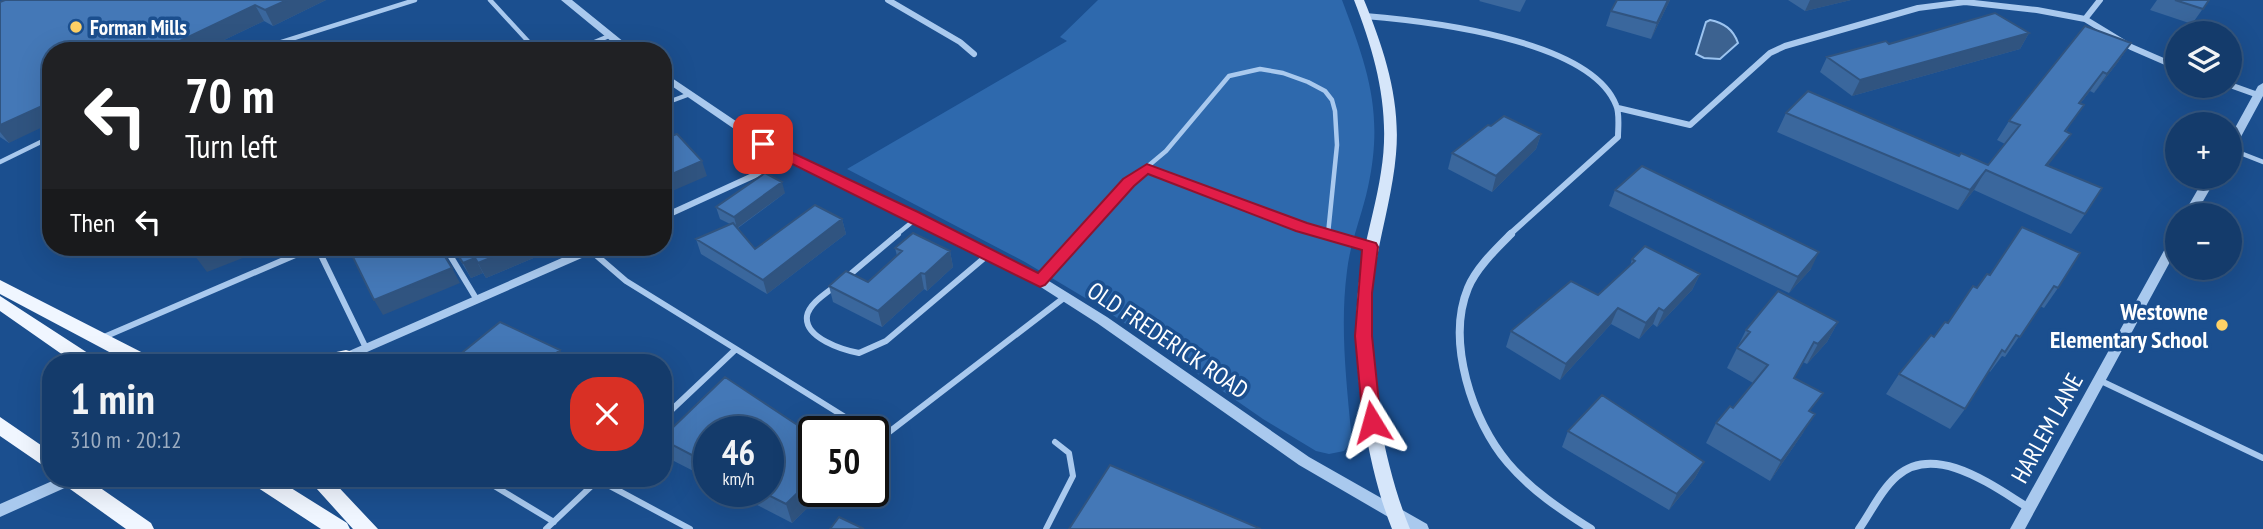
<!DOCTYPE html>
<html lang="en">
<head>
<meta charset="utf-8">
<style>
  :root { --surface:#143b6b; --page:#214673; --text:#f1f3f6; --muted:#9dadc1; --line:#33557e }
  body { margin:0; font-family:"PT Sans Narrow",sans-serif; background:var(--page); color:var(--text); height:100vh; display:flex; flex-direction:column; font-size:26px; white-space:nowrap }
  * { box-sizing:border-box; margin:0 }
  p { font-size:23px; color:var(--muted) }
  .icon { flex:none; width:38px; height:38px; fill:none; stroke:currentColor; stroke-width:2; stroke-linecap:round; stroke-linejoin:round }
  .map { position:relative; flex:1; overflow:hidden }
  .details { position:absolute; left:42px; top:354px; width:630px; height:133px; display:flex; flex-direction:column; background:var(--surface); border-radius:28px; box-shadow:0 7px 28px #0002,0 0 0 2px var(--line) }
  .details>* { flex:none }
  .top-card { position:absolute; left:42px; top:42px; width:630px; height:214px; border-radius:28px; box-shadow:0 7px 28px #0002,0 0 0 2px var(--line); background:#202124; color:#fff; overflow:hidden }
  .buttons { position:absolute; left:2165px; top:21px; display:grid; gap:14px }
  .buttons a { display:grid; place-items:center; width:77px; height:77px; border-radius:50%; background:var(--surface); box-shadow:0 7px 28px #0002,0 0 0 2px var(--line); font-size:35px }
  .speed { position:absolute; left:693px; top:416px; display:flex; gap:14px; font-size:35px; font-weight:700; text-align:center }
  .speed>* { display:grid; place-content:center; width:91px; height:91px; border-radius:50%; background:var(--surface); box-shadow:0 7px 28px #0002,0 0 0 2px var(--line); line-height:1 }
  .speed small { font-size:18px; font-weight:400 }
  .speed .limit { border:4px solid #111; border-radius:10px; background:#fff; color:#111 }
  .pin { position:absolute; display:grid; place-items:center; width:60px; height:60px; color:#fff; margin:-30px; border-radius:14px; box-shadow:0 4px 10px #0006 }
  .me { position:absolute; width:77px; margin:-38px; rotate:352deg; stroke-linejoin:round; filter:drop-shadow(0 0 5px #0008) }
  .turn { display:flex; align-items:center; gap:24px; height:147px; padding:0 28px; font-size:32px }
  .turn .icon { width:91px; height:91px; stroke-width:2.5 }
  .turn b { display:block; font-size:49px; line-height:60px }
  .then { display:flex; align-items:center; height:66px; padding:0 28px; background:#0003; gap:14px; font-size:26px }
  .round { display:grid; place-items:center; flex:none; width:74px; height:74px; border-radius:28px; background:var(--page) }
  .head { display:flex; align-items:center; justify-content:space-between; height:119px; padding:0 28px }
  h1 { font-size:42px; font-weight:700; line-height:52px }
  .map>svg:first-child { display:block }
  .green { fill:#2e69ad }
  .water { fill:#3c6290; stroke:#9cc4f0; stroke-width:2 }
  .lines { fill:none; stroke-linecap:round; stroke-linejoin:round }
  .service-far1 { stroke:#a9c9ee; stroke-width:4.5 }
  .service { stroke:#a9c9ee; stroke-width:6 }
  .minor-far1 { stroke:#a9c9ee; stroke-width:6 }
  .minor { stroke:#a9c9ee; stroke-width:8 }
  .tertiary { fill:#a9c9ee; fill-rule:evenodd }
  .secondary { fill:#d6e6fa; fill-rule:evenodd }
  .primary { fill:#f0f6ff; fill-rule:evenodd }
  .wall { fill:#3a679d }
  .shaded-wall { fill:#305480 }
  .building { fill:#4478b7; stroke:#305480; stroke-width:2 }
  .route { fill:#e11d48; stroke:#92132f; stroke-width:2 }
  .poi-dot { fill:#ffd166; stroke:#1b4f8f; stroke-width:2.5 }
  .labels { text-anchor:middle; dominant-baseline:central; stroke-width:7; stroke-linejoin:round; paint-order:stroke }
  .far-poi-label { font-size:21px; font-weight:bold; fill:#fff; stroke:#1b4f8f; text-anchor:start }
  .poi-label { font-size:24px; font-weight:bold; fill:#fff; stroke:#1b4f8f; text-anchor:end }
  .street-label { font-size:24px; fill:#fff; stroke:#1b4f8f }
</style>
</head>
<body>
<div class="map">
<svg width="2263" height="529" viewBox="0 0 2263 529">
  <rect width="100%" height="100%" fill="#1b4f8f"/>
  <path class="green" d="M1098,0H1342C1368,69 1384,113 1368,187C1362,215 1350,243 1347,271C1340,324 1346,378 1351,431V442L1344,451L1329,454L1316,451L1263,419L1107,311L1025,262L847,169L1067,41L1060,37Z"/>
  <path class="water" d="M1710,20C1724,23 1733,29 1738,43L1720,59L1704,58L1696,54L1706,22Z"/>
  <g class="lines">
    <path class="service-far1" d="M490,0L537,51
      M253,51L415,0
      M573,51L609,36
      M663,104L690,94
      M2230,149L2263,162
      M0,162L51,137
      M1147,168L1302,227L1332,235
      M896,235L917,218
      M1081,235L1129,182L1166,151L1229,76L1260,69L1283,73L1308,82L1325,91L1332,100L1335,111L1337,145L1328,234"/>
    <path class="service" d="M1326,234L1370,246
      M317,247L366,348
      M445,247L477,300
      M590,250L626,281L736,349L663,418
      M847,277L898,234
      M1040,281L1083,234
      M834,287C825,294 809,304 807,316C804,338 843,350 859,353L886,341L989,254
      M104,337L314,247
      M736,349L869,432
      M2099,380L2263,458
      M873,435L880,439L1065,297
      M481,478L554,522
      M595,478L690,529
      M546,529L600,478
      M1046,529L1073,476L1069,453L1055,442"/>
    <path class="minor-far1" d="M888,0L960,42L974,54
      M1365,16C1426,21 1590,39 1616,105C1620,113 1618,128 1618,137L1509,235
      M2085,19L2100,0
      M2230,85L2258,95
      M1618,108L1690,125L1770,53L1785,46L1918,8L1965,2L2037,10L2085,19L2131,47L2177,67
      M663,217L790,159"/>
    <path class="minor" d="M1511,234C1496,249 1476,268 1468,288C1446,341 1472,421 1508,463C1531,490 1561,510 1591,529
      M334,362L597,247
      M1859,529C1871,512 1881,490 1897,476C1936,442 1994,487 2029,508"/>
    <path class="tertiary" d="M561,0H572L635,51H623Z
      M663,72L767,142L917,213L1044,278L1107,317L1309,457L1427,524L1429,529H1409L1299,465L1097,323L1036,284L909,219L759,146L663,80Z
      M2263,83V96L2236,146L2230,149V137L2258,86Z
      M2205,177H2217L2195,215H2183Z
      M2177,234V249L2025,529H2010L2171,238Z
      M59,478H80L78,482L0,517V504Z"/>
    <path class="secondary" d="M1354,0H1364C1384,49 1401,100 1396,154C1392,200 1377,244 1372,290C1365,360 1383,464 1410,529H1392C1366,464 1351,363 1358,292C1361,252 1375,212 1381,172C1391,112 1376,56 1354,0Z"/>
    <path class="primary" d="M0,280L151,357L153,362H128L0,294Z
      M0,296L94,357L96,362H73L0,311Z
      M346,350L353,352L355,357L353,362H310L312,357Z
      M0,417L51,452V471L0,436Z
      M60,478H86L151,523L154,529H126L63,484Z
      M249,478H275L347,523L350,529H321L252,484Z
      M307,478H330L378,529H353Z"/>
  </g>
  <path class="wall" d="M326,0L273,26L264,21L201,51H51L9,143L0,137V2Z
    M1480,0H1526L1520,12L1479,1Z
    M1617,0H1670L1651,39L1606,26L1611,11Z
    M1788,0H1851L1805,11Z
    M2157,0H2209L2192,24L2150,10Z
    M2029,33L2020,49L1852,96L1820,72L1827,57L1889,44Z
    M2131,43L2118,62L2094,93L2090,91L2080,104L2066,132L2071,134L2048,165L2085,214L2071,234L1974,190L1958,210L1777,132L1786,113L1959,156L1988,165L2005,144L1997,140L2009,121Z
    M1491,126L1541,134L1536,149L1492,192L1448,169L1452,153Z
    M1615,190L1811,269L1789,293L1609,206Z
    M785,193L738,228L755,249L842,219L846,234L767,294L701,254L696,239L730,224L720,219L716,207Z
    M2022,227L2058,288L2044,308L2040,306L2005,357L2002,356L1990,372L1989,371L1965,409L1950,429L1886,394L1899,374L1948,323L1990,275Z
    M452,247H548L541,250L543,254L486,278L483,273L471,278Z
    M895,248L950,251L953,267L927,291L924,289L882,327L833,302L829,286L868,282L897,256Z
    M1632,259L1700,274L1692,290L1657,327L1653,324L1639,339L1611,324L1560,380L1506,347L1511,331L1598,295L1630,266Z
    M1838,322L1827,342L1807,364L1803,362L1794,378L1811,412L1803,433L1770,481L1706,443L1716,423L1733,408L1753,383L1727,368L1746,330Z
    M725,377L814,436V492H824L792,523L732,492H768V432H709V479L670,459L663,443V437Z
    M1568,431L1704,462L1695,478L1669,510L1562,447Z"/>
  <path class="shaded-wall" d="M287,0H326L273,26L265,10Z
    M1668,0H1670L1651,39L1657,23Z
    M1810,0H1851L1805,11Z
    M255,5L264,21L201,51H159Z
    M2029,33L2020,49L1852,96L1860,80Z
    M2131,43L2118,62L2094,93L2107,74Z
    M2103,72L2090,91L2066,122L2079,103Z
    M51,102V123L9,143L0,132V125Z
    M1541,134L1536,149L1492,192L1496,176Z
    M2071,134L2058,153L2033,184L2046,165Z
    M702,161L707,176L663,195V178Z
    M1986,170L1974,190L1958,210L1970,190Z
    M782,182L785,193L737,228L734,217Z
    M842,219L846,234L767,294L763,280Z
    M206,247H271L207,272L192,252Z
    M517,247H548L541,250L543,254L486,278L478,263Z
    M950,251L953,267L927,291L925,274Z
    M1819,252L1811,269L1789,293L1798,277Z
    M475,258L483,273L471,278L463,263Z
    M452,268L460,283L383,315L374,300Z
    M921,273L924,289L882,327L878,311Z
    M1700,274L1692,290L1657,327L1664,311Z
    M1618,308L1611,324L1560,380L1566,364Z
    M1659,308L1653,324L1639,339L1646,323Z
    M1838,322L1827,342L1807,364L1818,344Z
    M560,350L566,362H545Z
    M1815,414L1803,433L1770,481L1781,461Z
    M1704,462L1695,478L1669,510L1677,494Z
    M814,477V492H824L792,523L786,504Z"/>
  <path class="building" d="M5,0H287L265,10L255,5L159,51H51V102L0,125V2Z
    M1617,0H1668L1657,23L1611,11Z
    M2175,0H2209L2203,9Z
    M1995,13L2029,33L1860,80L1827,57L1886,41L1889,44Z
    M2085,26L2131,43L2107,74L2103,72L2079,103L2084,105L2065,131L2071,134L2046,165L2102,188L2085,214L1986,170L1970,190L1786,113L1808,91L1959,156L1961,153L1988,165L2020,125L2009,121Z
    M593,48L597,51H585Z
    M1504,116L1541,134L1496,176L1452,153L1488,125L1491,126Z
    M677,134L702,161L663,178V139Z
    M1642,166L1819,252L1798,277L1615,190Z
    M765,173L782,182L734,217L716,207Z
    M815,205L842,219L763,280L696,239L733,223L755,249Z
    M2022,227L2080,253L2058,288L2054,286L2020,337L2016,335L2005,352L2002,350L1965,409L1899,374L1931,335L1934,337L1945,322L1948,323L1973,286L1977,288L1987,274L1990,275Z
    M913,233L950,251L925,274L921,273L878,311L829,286L846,271L868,282L902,251L895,248Z
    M1645,246L1700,274L1664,311L1659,308L1646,323L1618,308L1566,364L1511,331L1571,281L1598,295L1635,261L1632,259Z
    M190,247H206L192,252Z
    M348,247H439L452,268L374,300Z
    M453,247H517L478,263L475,258L463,263Z
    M1778,291L1838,322L1818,344L1814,342L1794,378L1823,393L1809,411L1815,414L1781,461L1716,423L1730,406L1733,408L1768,365L1737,348L1750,332L1746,330Z
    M500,322L560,350L545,362H458L453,360Z
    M725,377L814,436V477L786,504L762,492H768V432H709V464L663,440V437Z
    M1602,395L1704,462L1677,494L1568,431Z
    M1110,465L1261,529H1069Z
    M839,517L864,529H830Z"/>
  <path class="route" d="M763,139L918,212L1038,273L1123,179L1147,164L1307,223L1376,243L1378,247L1372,293V336L1381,422L1379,427H1366L1363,422L1355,336L1362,250L1296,231L1148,174L1134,186L1045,285L1040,287L758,147L756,144Z"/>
  <g class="poi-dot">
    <circle cx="76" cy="27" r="7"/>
    <circle cx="2222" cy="325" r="7"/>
  </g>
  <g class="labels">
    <g class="far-poi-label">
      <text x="90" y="27">Forman Mills</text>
    </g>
    <g class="poi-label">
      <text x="2208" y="311">Westowne<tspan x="2208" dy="28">Elementary School</tspan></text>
    </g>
    <g class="street-label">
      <text transform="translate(1168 340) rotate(34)">OLD FREDERICK ROAD</text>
      <text transform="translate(2047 428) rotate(-61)">HARLEM LANE</text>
    </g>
  </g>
</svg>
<div class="buttons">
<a><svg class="icon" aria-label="layers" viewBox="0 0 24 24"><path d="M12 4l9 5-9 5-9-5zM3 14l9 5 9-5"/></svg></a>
<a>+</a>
<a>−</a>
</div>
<div class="speed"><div>46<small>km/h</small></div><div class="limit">50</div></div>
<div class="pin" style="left:763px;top:144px;background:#d93025"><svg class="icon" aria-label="arrive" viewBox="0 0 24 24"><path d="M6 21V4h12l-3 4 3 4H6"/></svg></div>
<svg class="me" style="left:1372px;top:422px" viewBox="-20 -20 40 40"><path d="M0-17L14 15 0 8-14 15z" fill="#e11d48" stroke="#fff" stroke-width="4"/></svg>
<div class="top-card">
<div class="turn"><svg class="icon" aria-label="left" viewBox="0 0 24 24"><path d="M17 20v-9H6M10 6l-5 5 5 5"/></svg><div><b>70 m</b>Turn left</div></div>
<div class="then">Then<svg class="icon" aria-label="left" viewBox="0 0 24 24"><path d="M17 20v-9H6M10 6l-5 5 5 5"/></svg></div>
</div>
<section class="details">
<div class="head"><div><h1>1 min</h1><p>310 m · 20:12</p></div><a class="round" style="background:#d93025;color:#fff"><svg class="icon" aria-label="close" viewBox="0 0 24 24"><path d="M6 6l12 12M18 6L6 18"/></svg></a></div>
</section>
</div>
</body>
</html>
